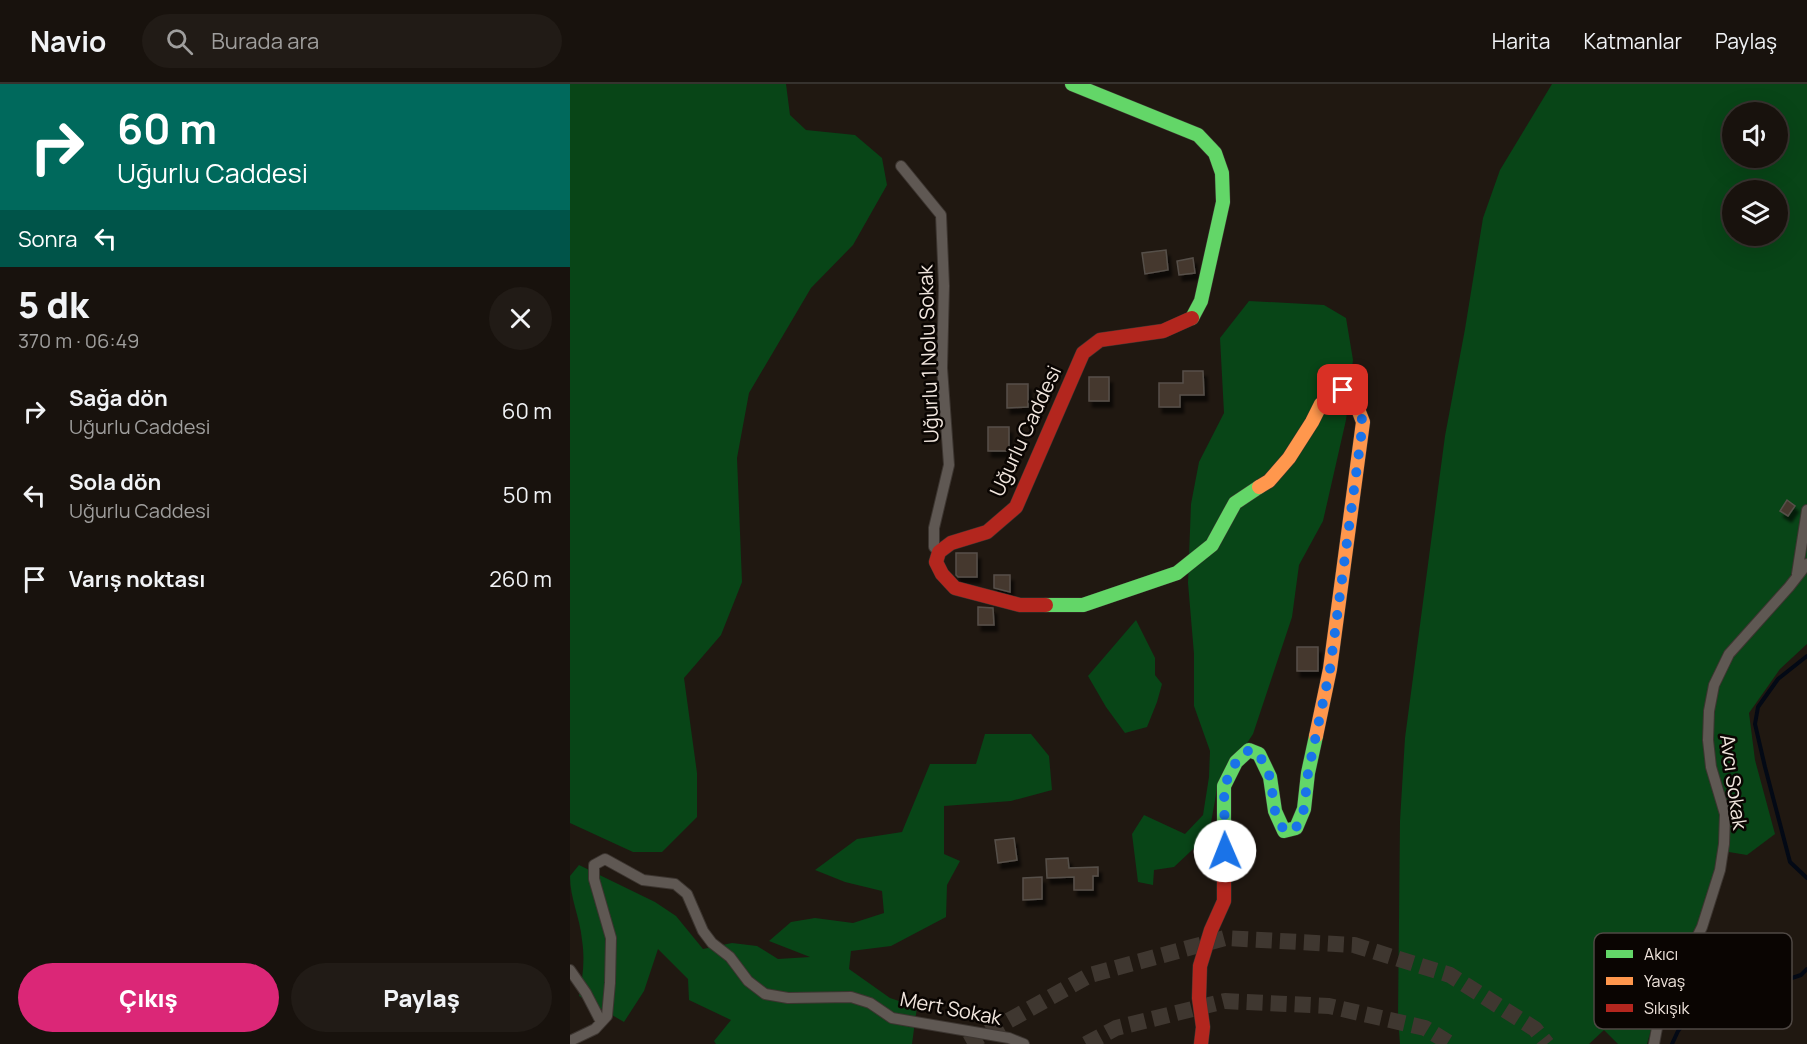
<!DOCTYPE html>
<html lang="tr">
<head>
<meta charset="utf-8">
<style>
  :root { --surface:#18120d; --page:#211b16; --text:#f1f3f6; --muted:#9f9e9d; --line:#36322e; --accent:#db2777 }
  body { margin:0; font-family:Manrope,sans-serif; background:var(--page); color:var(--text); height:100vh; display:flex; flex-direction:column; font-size:22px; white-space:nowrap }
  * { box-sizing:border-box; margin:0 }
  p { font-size:20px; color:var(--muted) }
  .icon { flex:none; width:33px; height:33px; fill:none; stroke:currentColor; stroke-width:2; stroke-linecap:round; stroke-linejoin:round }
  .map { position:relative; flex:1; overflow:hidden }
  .sheet { display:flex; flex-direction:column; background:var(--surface); width:570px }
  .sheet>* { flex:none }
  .hud { background:#00695c; color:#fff; overflow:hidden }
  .fabs { position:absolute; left:1152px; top:18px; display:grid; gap:12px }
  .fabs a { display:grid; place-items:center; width:66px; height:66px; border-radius:50%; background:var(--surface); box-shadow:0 6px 24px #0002,0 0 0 2px var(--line); font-size:30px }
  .pin { position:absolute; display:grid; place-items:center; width:51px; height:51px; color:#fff; margin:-26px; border-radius:12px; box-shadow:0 3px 9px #0006 }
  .me { position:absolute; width:66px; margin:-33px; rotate:359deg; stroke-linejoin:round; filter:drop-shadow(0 0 4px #0008) }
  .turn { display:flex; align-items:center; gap:21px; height:126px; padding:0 18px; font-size:27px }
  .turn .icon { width:78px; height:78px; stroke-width:2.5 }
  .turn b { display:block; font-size:42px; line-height:51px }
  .then { display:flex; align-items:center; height:57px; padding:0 18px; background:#0003; gap:12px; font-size:22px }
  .round { display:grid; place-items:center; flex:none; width:63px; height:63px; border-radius:32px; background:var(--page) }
  .head { display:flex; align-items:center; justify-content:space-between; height:102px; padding:0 18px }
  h1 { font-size:36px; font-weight:800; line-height:45px }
  .primary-button { display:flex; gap:12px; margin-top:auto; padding:12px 18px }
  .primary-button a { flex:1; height:69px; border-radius:36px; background:var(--accent); color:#fff; font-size:24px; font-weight:800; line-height:69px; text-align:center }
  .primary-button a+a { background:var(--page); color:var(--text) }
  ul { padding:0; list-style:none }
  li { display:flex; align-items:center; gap:18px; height:84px; padding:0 18px }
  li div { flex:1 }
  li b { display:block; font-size:22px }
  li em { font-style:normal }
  header { display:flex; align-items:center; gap:36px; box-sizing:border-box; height:84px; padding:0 30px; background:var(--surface); border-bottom:2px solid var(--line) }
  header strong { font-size:28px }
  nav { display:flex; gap:33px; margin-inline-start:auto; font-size:21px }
  .search { width:420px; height:54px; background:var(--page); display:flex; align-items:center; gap:15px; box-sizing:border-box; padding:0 21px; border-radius:33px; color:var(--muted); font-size:22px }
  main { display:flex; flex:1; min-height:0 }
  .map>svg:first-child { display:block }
  .forest { fill:#084517; fill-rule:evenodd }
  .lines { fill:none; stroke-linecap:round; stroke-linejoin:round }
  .stream { stroke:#030915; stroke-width:4 }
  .building { fill:#44382d; stroke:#57504a; stroke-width:1.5; filter:url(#shadow) }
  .primary-tunnel { stroke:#3f3730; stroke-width:16; stroke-dasharray:16 8; stroke-linecap:butt }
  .street-casing { stroke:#3c3530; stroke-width:12 }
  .fast-casing { stroke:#3c3530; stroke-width:15 }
  .slow-casing { stroke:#3c3530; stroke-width:15 }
  .jam-casing { stroke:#3c3530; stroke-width:15 }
  .street { stroke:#5f5853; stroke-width:10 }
  .fast { stroke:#63d668; stroke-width:14 }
  .slow { stroke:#ff974d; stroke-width:14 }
  .jam { stroke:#b3261e; stroke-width:14 }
  .route { stroke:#1a73e8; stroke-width:10; stroke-dasharray:0 18 }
  .labels { text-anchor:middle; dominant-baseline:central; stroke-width:5; stroke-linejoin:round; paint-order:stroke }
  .street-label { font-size:20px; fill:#f1e6de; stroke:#0a0502 }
  .key { fill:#0a0502; stroke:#4f4844; stroke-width:1.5 }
  .key-label { font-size:16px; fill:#f1e6de }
</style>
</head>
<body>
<header>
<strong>Navio</strong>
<div class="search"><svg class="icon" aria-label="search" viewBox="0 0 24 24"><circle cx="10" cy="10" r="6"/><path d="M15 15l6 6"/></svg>Burada ara</div>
<nav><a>Harita</a><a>Katmanlar</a><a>Paylaş</a></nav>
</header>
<main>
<section class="sheet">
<div class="hud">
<div class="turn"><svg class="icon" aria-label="right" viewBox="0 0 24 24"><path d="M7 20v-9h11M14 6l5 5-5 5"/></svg><div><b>60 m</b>Uğurlu Caddesi</div></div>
<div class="then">Sonra<svg class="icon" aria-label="left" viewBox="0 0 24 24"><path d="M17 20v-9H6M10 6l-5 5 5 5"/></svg></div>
</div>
<div class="head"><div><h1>5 dk</h1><p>370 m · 06:49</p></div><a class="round"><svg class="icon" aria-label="close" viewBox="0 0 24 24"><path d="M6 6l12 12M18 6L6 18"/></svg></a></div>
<ul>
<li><svg class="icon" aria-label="right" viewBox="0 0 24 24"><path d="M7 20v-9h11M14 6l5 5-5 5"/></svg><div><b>Sağa dön</b><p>Uğurlu Caddesi</p></div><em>60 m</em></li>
<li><svg class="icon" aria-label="left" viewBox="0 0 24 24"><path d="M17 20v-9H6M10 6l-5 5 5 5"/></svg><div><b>Sola dön</b><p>Uğurlu Caddesi</p></div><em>50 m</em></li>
<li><svg class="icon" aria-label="arrive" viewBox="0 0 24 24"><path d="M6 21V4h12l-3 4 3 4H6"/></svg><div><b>Varış noktası</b></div><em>260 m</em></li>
</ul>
<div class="primary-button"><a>Çıkış</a><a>Paylaş</a></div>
</section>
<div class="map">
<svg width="1237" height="960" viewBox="0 0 1237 960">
  <defs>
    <filter id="shadow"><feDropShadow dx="3.5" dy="6" stdDeviation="1.5" flood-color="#0009"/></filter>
  </defs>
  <rect width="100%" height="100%" fill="#201811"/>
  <path class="forest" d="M0,0H216L220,31L236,46L285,51L312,74L317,101L283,161L241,204L179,309L167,374L172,498L151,551L114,594L127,689V733L92,768H63L0,739Z
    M982,0H1237V560L1210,585L1179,629L1185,676L1205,750L1177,771L1159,768L1148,776L1127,845L1086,928L1077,960H1048L1034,946L1019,960H830L828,933L830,737L835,654L875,352L895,245L913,134L930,86ZM1162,28H1208V74H1162ZM1162,106H1208V152H1162Z
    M679,217L754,221L776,234L783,276L776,336L753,437L729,481L722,533L683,650L647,705L639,750L604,783L584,786L583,801L568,798L562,750L574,731L615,750L633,731L639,693L640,667L624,622V570L618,499L621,420L629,378L654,329L650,254Z
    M566,536L585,574V591L592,600L587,618L577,643L555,649L536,623L518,592Z
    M415,650H461L479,672L482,706L441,717L374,722V770L390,777L377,801L376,833L321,862L281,867L279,885L320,914L347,923L342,960H146L144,957L161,936L119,916L118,895L88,865L74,907L54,938L9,912C13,893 15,875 12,856C10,833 0,815 0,792L9,781L85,818L106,832L133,865L162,859L187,862L208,875L240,873L199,857L221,838L245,834L283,839L314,829L312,807L275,798L245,786L287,755L332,748L360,680H406Z"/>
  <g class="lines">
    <path class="stream" d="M1237,572L1208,595L1188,623L1185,640L1195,683L1220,778L1237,794
      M1102,960L1108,947L1118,934L1144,912L1195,903L1231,891L1237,885"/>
  </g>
  <path class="building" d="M596,166L598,186L575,190L572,169Z
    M623,174L625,189L609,191L607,177Z
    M613,287H633L634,311H610V323H589V299H613Z
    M519,293H539V317H519Z
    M437,300H458V323L437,324Z
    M418,343H439V367H418Z
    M1217,416L1225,422L1218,432L1210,427Z
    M386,469H407V493H388L386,491Z
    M424,491H440V508L424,504Z
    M408,523L423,524L424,541H408Z
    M727,563H748V587H727Z
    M444,754L447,776L428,779L425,756Z
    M498,774L499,784L528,783V792H523V806H504V793L477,794L476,775Z
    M472,793V815L453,816V794Z"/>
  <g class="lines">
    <path class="primary-tunnel" d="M397,960L520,891L655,854L784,861L880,891L965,945L977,960
      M516,960L546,944L655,917L759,922L855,944L881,960"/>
    <g class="street-casing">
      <path id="street" d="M331,82L371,131L374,202L372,284L379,381L364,444V463L369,468
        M1227,490L1237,426
        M0,886L16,909L31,938
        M0,957L25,945L37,932L40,899L41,854L24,795V781L35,775L73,796L105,800L117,810L133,847L142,859L160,873L178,897L195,910L218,914L281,913L300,919L322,934L439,954L454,960
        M1084,960L1090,928L1132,843L1150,786L1154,760L1155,730L1141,683L1138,656L1139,627L1144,601L1159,570L1219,503L1237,480"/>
    </g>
    <g class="fast-casing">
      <path id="fast" d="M502,0L628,51L645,69L652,89L653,118L631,217L622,234
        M476,521H513L607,489L642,461L665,419L689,403
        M654,780V702L666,678L679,666L689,670L700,693L705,727L714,747L726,744L734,725L738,689L746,652"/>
    </g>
    <g class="slow-casing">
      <path id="slow" d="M689,403L699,397L719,374L742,338L751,320L773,305L786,320L793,338L760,585L746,652"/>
    </g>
    <g class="jam-casing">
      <path id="jam" d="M476,521H450L385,504L372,490L366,478L369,468L381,459L417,448L446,423L513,269L530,256L593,247L622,234
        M631,960L633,943L629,914L630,882L641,846L654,817V780"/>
    </g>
    <use href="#street" class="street"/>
    <use href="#fast" class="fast"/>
    <use href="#slow" class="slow"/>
    <use href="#jam" class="jam"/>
  </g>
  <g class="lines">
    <path class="route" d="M655,767L654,702L666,678L679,666L689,670L700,693L705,727L714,747L726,744L734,725L738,689L760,585L793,338L786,320L773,306"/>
  </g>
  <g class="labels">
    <g class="street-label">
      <text transform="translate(358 270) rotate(-92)">Uğurlu 1 Nolu Sokak</text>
      <text transform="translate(455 347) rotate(-65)">Uğurlu Caddesi</text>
      <text transform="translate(1164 698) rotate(82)">Avcı Sokak</text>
      <text transform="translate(381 924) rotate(11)">Mert Sokak</text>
    </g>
  </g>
  <rect x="1024" y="849" width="198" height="96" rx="9" class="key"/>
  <rect x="1036" y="866" width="27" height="8" fill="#63d668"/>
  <rect x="1036" y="893" width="27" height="8" fill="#ff974d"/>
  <rect x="1036" y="920" width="27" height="8" fill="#b3261e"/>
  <g class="key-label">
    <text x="1074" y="876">Akıcı</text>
    <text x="1074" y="903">Yavaş</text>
    <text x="1074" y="930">Sıkışık</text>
  </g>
</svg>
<div class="fabs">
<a><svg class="icon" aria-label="sound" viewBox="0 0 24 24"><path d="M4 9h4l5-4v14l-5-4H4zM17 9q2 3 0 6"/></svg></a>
<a><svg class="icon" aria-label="layers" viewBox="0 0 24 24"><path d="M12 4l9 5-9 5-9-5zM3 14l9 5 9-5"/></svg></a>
</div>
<div class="pin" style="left:773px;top:306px;background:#d93025"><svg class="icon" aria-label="arrive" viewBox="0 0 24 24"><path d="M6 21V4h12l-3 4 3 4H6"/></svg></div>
<svg class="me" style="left:655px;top:767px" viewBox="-20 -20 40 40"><circle r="19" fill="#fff"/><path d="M0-13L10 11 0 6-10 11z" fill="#1a73e8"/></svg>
</div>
</main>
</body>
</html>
